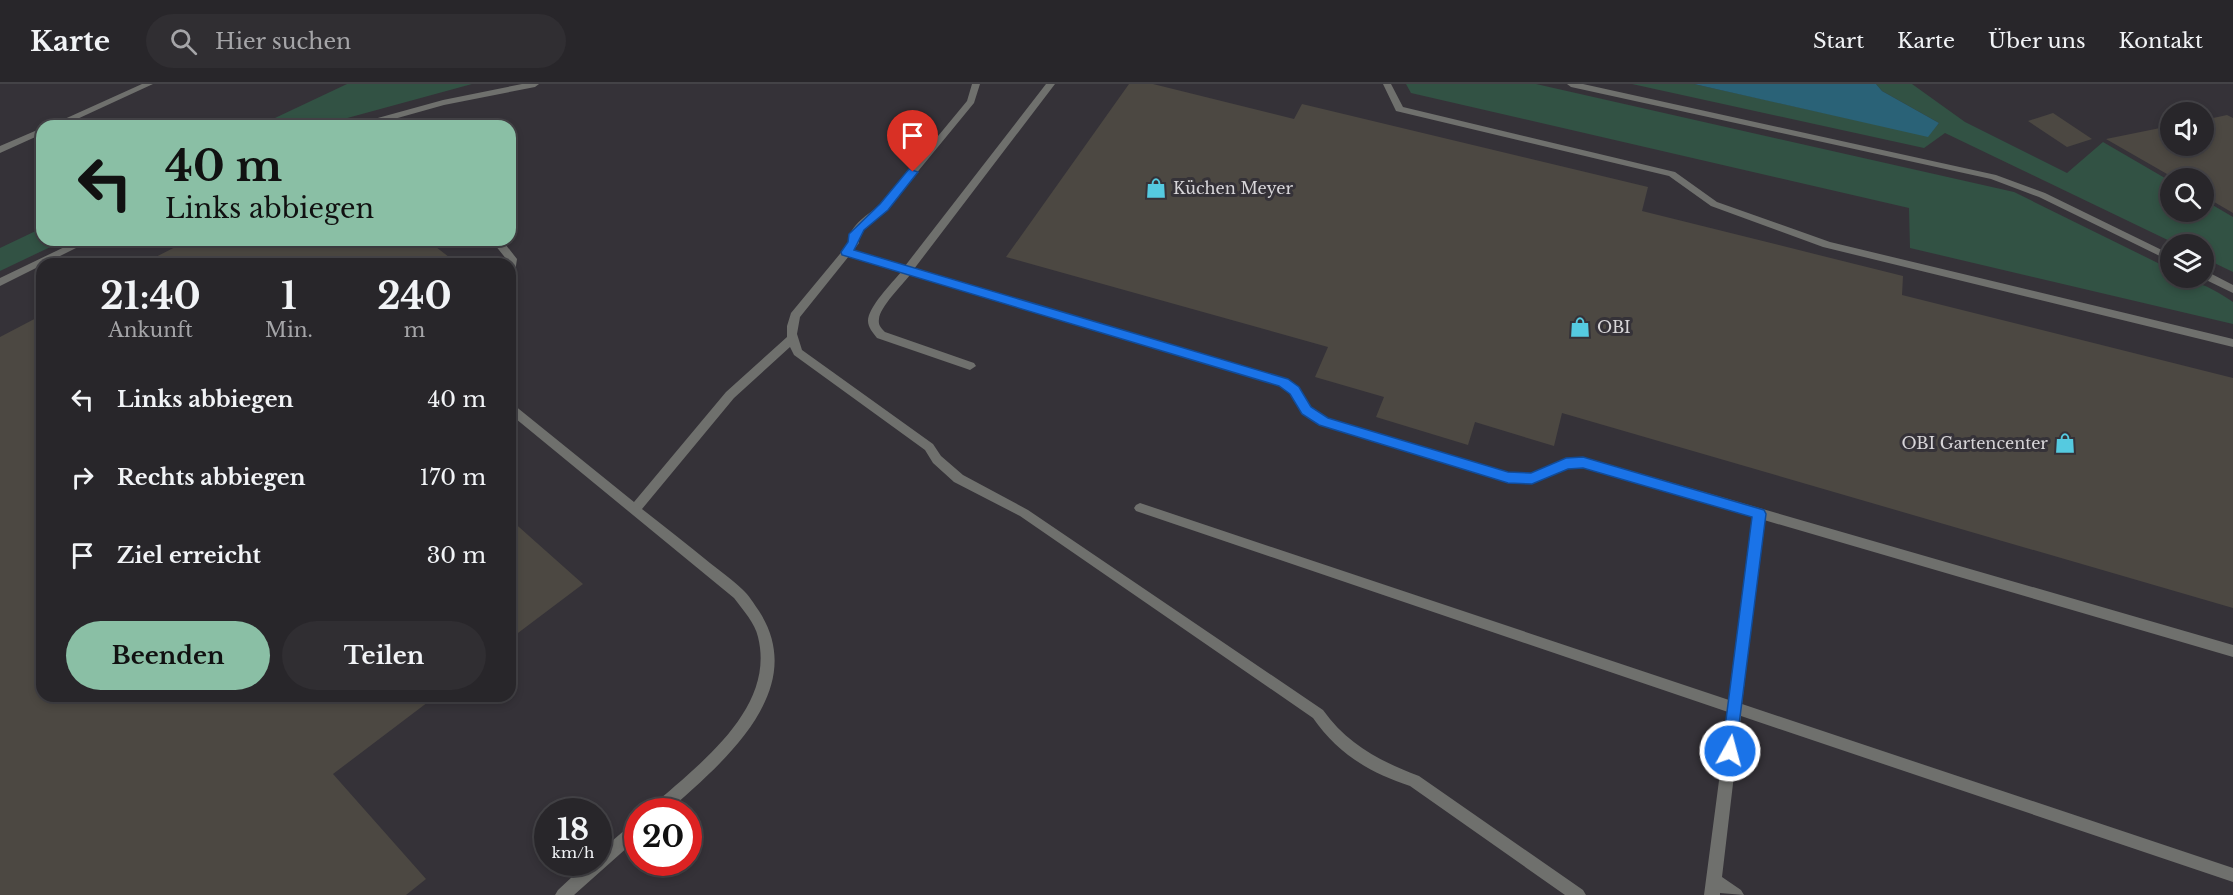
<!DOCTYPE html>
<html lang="de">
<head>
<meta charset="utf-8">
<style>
  :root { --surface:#28262a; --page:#302e32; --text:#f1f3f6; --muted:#a5a5a8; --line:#444347; --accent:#8abfa5 }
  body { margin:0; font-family:"Libre Baskerville",serif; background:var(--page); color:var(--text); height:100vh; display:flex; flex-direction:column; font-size:22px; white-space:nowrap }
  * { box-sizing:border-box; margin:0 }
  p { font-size:20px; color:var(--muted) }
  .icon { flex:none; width:33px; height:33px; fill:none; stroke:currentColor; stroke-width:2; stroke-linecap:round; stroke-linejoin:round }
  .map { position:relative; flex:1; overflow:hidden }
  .details { position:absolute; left:36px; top:174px; width:480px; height:444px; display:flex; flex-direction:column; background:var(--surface); border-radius:18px; box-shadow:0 3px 9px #0003,0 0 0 2px var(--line) }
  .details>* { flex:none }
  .banner { position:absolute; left:36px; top:36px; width:480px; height:126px; border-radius:18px; box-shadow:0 3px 9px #0003,0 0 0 2px var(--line); background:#8abfa5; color:#111; overflow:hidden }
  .tools { position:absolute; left:2160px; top:18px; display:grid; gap:12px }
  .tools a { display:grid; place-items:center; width:54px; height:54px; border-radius:50%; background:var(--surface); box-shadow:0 3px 9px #0003,0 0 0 2px var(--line); font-size:30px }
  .speed { position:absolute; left:534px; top:714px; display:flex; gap:12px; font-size:30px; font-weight:700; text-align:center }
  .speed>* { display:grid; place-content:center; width:78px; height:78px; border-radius:50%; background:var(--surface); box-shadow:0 3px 9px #0003,0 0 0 2px var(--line); line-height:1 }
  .speed small { font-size:15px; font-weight:400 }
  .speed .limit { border:9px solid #d22; background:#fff; color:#111 }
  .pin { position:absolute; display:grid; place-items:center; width:51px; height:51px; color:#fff; margin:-62px -26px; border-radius:50% 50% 50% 0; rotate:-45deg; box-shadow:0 0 6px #0007 }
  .pin .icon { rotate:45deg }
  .me { position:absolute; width:66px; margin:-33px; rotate:7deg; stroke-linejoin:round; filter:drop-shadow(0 0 4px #0008) }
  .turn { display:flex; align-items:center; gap:21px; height:126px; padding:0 30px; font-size:27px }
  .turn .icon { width:78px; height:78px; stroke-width:2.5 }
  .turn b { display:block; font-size:42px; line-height:51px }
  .eta { display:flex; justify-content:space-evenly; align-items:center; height:102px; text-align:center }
  .eta b { font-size:36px; font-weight:700; line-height:42px }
  .primary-button { display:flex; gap:12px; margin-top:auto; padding:12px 30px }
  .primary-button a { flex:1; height:69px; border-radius:36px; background:var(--accent); color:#111; font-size:24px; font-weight:700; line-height:69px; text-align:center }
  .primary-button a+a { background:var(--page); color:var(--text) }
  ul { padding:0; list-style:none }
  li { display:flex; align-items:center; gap:18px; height:78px; padding:0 30px }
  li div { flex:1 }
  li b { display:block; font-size:22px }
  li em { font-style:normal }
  header { display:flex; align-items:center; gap:36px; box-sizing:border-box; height:84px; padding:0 30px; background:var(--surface); border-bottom:2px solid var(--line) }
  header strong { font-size:28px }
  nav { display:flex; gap:33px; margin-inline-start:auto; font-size:21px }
  .search { width:420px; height:54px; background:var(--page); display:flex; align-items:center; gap:15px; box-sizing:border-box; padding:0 21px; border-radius:33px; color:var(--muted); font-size:22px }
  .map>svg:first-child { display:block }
  .green { fill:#325244 }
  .water { fill:#2a6277 }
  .building { fill:#4c4842 }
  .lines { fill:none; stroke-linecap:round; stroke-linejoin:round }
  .service { fill:#6f706d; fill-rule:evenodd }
  .route { fill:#1a73e8; stroke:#114b97; stroke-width:1.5 }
  .labels { text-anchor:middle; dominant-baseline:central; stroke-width:6; stroke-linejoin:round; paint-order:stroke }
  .poi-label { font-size:16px; fill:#d7d5d8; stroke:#353238; text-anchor:start }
</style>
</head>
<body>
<header>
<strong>Karte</strong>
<div class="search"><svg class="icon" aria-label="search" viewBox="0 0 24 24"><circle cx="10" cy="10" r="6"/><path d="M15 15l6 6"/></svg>Hier suchen</div>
<nav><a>Start</a><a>Karte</a><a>Über uns</a><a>Kontakt</a></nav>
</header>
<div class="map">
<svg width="2233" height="811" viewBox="0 0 2233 811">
  <rect width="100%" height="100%" fill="#353238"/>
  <path class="green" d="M347,0H472L318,42H258Z
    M1406,0H1536L2014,108L2170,185V194C2194,194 2214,205 2233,218V240L1910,164L1909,124L1411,9Z
    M1632,0H1694L1928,52L1939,39L1882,7L1876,0H1912L1965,38L2067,89L2103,58L2170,97V128H2204V116L2233,133V188L2204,174V160H2176L1945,49L1924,64Z
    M42,144V156H65L0,187V164Z"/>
  <path class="water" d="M1694,0H1876L1882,7L1939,39L1928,53Z"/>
  <path class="building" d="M1129,0H1153L1294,35L1302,20L1648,103L1642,127L1903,192L1902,211L2233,294V524L1562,329L1554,362L1475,338L1468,361L1376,333L1384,313L1315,293L1328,263L1006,173Z
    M2053,29L2092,55L2067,63L2028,37Z
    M2227,31L2233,34V129L2204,112V94H2174L2106,55L2170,42V62H2204V36Z
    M189,156H427L458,180H142Z
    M42,231V612H436L333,690L426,795L406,811H0V253Z
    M510,435L583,500L510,555Z"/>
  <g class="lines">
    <path class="service" d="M142,0H153L62,42H49Z
      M522,0H539L535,3L444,21L369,42H354L356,40L443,16Z
      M972,0H980L974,19L887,125L873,135L858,152L859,159L853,167L905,182L1046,0H1055L914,185L1288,295L1299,303L1310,324L1327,334L1508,388L1531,389L1566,375L1583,373L2233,561V573L1764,436L1742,620L2233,784V798L1741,632L1722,793L1741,806L1744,811L1720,809V811H1704L1728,628L1136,427L1134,424L1136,421L1140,419L1729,616L1753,432L1583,383L1567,384L1532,399L1508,398L1319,340L1302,330L1291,309L1280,301L910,191C902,201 880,223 879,235C878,241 881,244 885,248L974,279L976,282L970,286L877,254C873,249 868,243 868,237C868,223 892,199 901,188L849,172L800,233L797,250L802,266L933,360L941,372L963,391L1028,426L1323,626C1348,661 1380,677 1419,692L1583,806L1586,811H1565L1410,702C1370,689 1337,669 1313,634L1020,432L954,398L933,379L925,366L794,271L790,263L734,314L642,425C665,443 688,461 710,479C721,488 733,496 742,505C749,511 754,520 759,527C811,607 721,680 667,728H649L651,723C698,681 776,625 758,553C755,539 743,526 734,514L510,330V320L514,321L634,418L726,308L787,253V242L791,229L849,159C847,143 869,129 881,121L967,17Z
      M1383,0H1391L1403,23L1675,88L1717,118L1830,158L2233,255V263L1823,163L1711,122L1669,92L1396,27Z
      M1567,0H1583L1996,91L2045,109L2170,170V177L2039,113L1991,95L1571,3Z
      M42,44V50L0,69V62Z
      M79,156H92L0,202V194Z
      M491,156H502L517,175L514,195L510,197V180H506L507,176Z
      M2204,186L2233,201V209L2202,194Z
      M638,737V754L574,811H555L558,806L588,778H598V769L633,739Z"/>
  </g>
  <path class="route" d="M909,85L918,88L888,126L864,146L854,166L1288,295L1299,303L1311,323L1328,334L1508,388L1531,389L1566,374L1583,373L1764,426L1766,430L1735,672L1730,675L1724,672L1722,667L1752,433L1583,384L1568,385L1532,400L1508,399L1319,341L1302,330L1290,310L1279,302L842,171L841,168L848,158L849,150L880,120Z"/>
  <defs>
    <g id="shop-bare" transform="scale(1.62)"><path d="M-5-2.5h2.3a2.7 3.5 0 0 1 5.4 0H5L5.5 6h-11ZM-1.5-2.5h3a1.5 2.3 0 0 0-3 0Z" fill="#55cae0" stroke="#353238" stroke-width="2.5" paint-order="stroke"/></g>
  </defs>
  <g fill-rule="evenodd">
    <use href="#shop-bare" x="1156" y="104"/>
    <use href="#shop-bare" x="1580" y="243"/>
    <use href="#shop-bare" x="2065" y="359"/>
  </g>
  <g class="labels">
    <g class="poi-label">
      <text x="1173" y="104">Küchen Meyer</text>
      <text x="1597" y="243">OBI</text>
      <text x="2048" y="359" text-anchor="end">OBI Gartencenter</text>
    </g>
  </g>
</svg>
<div class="tools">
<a><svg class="icon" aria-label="sound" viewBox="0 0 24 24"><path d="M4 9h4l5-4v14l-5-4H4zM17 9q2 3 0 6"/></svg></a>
<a><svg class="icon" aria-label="search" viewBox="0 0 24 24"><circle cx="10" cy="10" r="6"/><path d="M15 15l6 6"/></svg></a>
<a><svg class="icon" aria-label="layers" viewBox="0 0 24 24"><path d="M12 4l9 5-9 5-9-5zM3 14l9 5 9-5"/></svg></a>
</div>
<div class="speed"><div>18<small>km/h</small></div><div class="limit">20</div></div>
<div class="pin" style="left:913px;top:88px;background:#d93025"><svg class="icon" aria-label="arrive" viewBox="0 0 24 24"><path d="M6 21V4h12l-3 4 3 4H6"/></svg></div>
<svg class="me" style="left:1730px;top:667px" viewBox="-20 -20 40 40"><circle r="17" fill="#1a73e8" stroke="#fff" stroke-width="3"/><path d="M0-11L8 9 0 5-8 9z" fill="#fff"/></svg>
<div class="banner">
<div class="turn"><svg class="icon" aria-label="left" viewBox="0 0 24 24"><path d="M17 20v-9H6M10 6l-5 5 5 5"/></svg><div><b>40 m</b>Links abbiegen</div></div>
</div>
<section class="details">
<div class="eta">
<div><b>21:40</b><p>Ankunft</p></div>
<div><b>1</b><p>Min.</p></div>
<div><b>240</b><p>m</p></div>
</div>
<ul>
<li><svg class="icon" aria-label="left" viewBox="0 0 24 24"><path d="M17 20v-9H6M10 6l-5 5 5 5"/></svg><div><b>Links abbiegen</b></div><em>40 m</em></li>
<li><svg class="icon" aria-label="right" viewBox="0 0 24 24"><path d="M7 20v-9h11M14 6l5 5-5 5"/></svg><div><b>Rechts abbiegen</b></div><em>170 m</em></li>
<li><svg class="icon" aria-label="arrive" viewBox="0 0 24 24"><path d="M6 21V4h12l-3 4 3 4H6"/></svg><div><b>Ziel erreicht</b></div><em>30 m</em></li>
</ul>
<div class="primary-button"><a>Beenden</a><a>Teilen</a></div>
</section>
</div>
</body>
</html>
